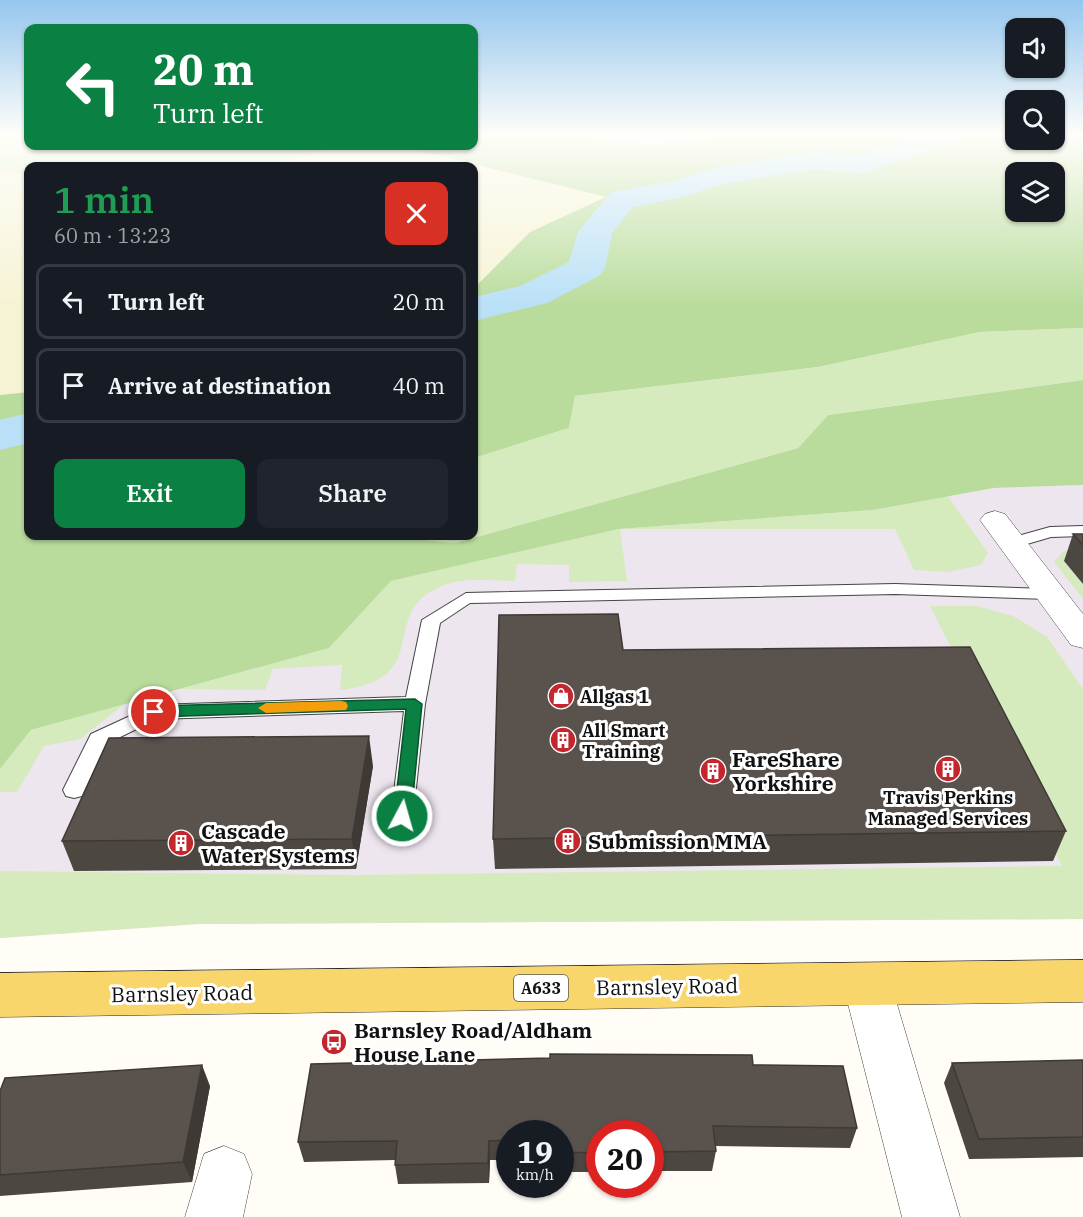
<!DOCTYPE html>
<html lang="en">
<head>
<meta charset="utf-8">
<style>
  :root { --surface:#171b24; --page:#20242c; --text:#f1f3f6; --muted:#9ea1a6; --line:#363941; --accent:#0b8043 }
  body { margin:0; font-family:"IBM Plex Serif",serif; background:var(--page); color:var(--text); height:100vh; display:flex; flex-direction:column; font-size:22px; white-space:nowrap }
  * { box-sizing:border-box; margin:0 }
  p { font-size:20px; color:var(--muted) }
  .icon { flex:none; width:33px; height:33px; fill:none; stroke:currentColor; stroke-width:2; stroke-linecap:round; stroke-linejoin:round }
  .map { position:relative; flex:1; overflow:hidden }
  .drawer { position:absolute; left:24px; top:162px; width:454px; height:378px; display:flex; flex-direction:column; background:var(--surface); border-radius:12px; box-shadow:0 2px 4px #0004 }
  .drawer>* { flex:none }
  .top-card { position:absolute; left:24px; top:24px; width:454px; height:126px; border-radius:12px; box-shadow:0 2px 4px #0004; background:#0b8043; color:#fff; overflow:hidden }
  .buttons { position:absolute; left:1005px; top:18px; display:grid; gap:12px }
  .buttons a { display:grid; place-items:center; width:60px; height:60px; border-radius:12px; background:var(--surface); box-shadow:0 2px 4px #0004; font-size:30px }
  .speed { position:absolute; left:496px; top:1120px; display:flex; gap:12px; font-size:30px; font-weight:700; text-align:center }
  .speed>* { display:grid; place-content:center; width:78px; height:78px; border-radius:50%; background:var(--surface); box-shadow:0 2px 4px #0004; line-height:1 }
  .speed small { font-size:15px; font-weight:400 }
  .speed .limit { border:9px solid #d22; background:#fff; color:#111 }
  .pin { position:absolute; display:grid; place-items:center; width:51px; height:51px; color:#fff; margin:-26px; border:3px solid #fff; border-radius:50%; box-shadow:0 2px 6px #0007 }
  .me { position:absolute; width:66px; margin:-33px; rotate:6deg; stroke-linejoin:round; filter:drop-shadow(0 0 4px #0008) }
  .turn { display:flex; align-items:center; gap:21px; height:126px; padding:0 30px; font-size:27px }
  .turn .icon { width:78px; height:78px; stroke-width:2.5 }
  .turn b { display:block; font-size:42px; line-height:51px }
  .round { display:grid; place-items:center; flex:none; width:63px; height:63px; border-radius:12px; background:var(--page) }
  .head { display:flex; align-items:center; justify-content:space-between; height:102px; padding:0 30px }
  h1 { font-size:36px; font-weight:600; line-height:45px; color:#1e9e55 }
  .primary-button { display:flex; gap:12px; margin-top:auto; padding:12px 30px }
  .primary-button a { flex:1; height:69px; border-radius:12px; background:var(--accent); color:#fff; font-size:24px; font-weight:600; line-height:69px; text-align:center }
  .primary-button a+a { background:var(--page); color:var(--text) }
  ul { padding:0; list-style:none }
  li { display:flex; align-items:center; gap:18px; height:75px; margin:0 12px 9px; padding:0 18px; border:3px solid var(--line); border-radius:12px }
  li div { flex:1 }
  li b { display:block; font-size:22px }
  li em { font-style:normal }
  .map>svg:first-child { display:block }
  .industrial { fill:#eee6ef }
  .farmland { fill:#f6f3d4 }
  .green { fill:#d5ebbd }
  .forest { fill:#b9dc9c; fill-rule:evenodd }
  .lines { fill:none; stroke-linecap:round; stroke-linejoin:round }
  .river { fill:#b9e0f7; fill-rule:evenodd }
  .lane-casing { stroke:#444; stroke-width:2 }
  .street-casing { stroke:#444; stroke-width:1 }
  .primary-casing { stroke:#222; stroke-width:1 }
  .lane { fill:#fff; fill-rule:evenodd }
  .street { fill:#fff; fill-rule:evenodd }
  .primary { fill:#f9d66b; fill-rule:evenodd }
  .wall { fill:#4d4742 }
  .shaded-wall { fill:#3f3936 }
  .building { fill:#5a524d; stroke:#3f3936; stroke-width:1.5 }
  .route { fill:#0b8043; stroke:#07532c; stroke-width:1.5 }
  .slow { fill:#f59e0b }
  .labels { text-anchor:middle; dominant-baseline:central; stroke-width:6; stroke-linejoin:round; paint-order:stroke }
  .shield { fill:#fff; stroke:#585858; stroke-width:1.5 }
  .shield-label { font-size:16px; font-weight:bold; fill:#111 }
  .poi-label { font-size:18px; font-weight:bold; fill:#111; stroke:#fff; text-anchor:start }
  .near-poi-label { font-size:21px; font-weight:bold; fill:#111; stroke:#fff; text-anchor:start }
  .near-street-label { font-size:21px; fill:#111; stroke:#fff }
</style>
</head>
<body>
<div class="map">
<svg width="1083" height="1217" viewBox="0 0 1083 1217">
  <rect width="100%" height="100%" fill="#fffdf5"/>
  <path class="industrial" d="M1083,485V919L198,924L0,938V769L31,730L329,648L391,581L619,529L873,510L994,488Z"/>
  <path class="farmland" d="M574,136H721L655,145Z
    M343,146H400L607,197L530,232L474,288V166H266Z
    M0,171L28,175V392L0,395Z"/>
  <path class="green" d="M0,136H28V146H343L266,166H28V175L0,171Z
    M1083,328V380L828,415L798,448L455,543L386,536H474V458L569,428L575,396L818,367L980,332Z
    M948,496L988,553L981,565L948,572L914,570L895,529H620L627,581L569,582V565L517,564L515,581C492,581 463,577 442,586C375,613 437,679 340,690L342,665L273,669L265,690L181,689L329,648L391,581L619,529L873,510Z
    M1083,545L1064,562L1083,584V599L1054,562L1063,552Z
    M930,606H977L1013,616L1047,637L1083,689V919L198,924L0,938V871L353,875L1062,866Z
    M125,704L80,739L44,746L17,792H0V769L31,730Z"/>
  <path class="forest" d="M474,136H574L655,145L721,136H1015L1016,140L1083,136V328L980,332L818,367L575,396L569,428L474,458V288L530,232L606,197L400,146H474ZM1016,172H1054V212H1016Z
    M1083,380V485L994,488L873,510L619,529L391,581L329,648L31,730L0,769V395L28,392V536H386L455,543L798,448L828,415Z"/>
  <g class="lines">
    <path class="river" d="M919,136H959L955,142L861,174L815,169L724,184L678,198L633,207L612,233L605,268L599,276L547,303L474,321V297L520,286L569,262L578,232L611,192L673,181L719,167L815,151L859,156Z
      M28,413V443L0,450V420Z"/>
    <g class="lane-casing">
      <path id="lane" d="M1083,526V536L1051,537L1013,548L1005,543L1007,539L1050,527Z
        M895,584L1051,589L1060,594L1051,599L895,594L470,603L440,623L425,704L413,816L410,822L402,825L394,822L391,816L404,711L157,719L106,744L82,796L74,798L66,796L63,790L91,734L154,705L406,697L422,620L466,593Z"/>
    </g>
    <g class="street-casing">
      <path id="street" d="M995,511L1005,514L1083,614V648L1071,645L980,520L985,514Z
        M867,963L884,969L891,984L960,1217H902L843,984L850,969Z
        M224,1146L244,1154L252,1174L243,1217H185L204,1154Z"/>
    </g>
    <g class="primary-casing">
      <path id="primary" d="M1083,960V1002L0,1017V973Z"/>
    </g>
    <use href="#lane" class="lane"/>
    <use href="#street" class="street"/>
    <use href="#primary" class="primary"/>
  </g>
  <path class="wall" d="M1073,534H1083V584L1064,561Z
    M623,650L1066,831L1053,861L495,869L493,839Z
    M373,766L356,869L74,871L62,841Z
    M1083,1060V1157L969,1159L944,1083L952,1063Z
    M753,1065L857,1128L850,1148L715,1146L716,1151L712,1171H651V1134H600V1172H561V1134H510V1160H490L489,1183L398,1184L395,1165V1160L304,1162L298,1142Z
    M210,1086L192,1182L0,1196V1091Z"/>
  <path class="shaded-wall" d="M369,736L373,766L356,869L352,839Z
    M202,1065L210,1086L192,1182L183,1162Z
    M489,1141L490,1160L489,1183L488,1163Z"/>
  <path class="building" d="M1073,534H1083V545Z
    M618,614L623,650L970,647L1066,831L493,839L499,615Z
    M369,736L352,839L62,841L109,738Z
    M550,1054L752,1055L753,1065L843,1066L857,1128L713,1126L716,1151L651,1152V1134H600V1152L561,1153V1134H510V1140L489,1141L488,1163L395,1165L397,1141L298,1142L311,1064L550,1058Z
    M1083,1060V1137L979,1139L952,1063Z
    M202,1065L183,1162L0,1175V1091L5,1078Z"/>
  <linearGradient id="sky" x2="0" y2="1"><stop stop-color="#95c6ee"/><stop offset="0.44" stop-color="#fffefa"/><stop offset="1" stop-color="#fffefa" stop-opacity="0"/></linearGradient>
  <rect width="1083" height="307" fill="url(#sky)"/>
  <path class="route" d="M415,699L422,704L411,816L408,821H396L394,816L406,709L154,717L147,712L154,706Z"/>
  <path class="slow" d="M341,701L346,702L348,706L346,710L266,713L258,708L266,703Z"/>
  <defs>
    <g id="shop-disc" transform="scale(1.35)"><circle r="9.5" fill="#c4262e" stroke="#fff"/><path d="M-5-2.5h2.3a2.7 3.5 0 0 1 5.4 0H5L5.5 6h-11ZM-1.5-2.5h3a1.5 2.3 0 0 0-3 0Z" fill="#fff"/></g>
    <g id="building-disc" transform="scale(1.35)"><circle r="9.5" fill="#c4262e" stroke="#fff"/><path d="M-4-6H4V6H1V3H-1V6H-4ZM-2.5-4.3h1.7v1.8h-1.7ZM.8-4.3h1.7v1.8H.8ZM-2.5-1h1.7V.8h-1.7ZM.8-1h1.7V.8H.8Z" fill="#fff"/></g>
    <g id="bus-disc" transform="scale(1.35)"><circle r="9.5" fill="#c4262e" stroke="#fff"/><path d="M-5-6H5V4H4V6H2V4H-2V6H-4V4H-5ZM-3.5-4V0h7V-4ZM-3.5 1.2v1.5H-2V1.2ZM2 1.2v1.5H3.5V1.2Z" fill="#fff"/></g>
  </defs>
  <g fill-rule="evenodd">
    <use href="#shop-disc" x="561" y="696"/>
    <use href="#building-disc" x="563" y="740"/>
    <use href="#building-disc" x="948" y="769"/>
    <use href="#building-disc" x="713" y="771"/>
    <use href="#building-disc" x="568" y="841"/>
    <use href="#building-disc" x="181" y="843"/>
    <use href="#bus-disc" x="334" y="1042"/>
  </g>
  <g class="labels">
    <rect class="shield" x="514" y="975" width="54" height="26" rx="4.5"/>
    <g class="shield-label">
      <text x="541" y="988">A633</text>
    </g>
    <g class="poi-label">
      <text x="580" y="696">Allgas 1</text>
      <text x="582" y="730">All Smart<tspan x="582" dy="21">Training</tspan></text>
      <text x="948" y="797" text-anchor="middle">Travis Perkins<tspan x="948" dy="21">Managed Services</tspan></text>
    </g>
    <g class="near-poi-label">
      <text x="732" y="759">FareShare<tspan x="732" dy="24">Yorkshire</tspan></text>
      <text x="201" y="831">Cascade<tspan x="201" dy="24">Water Systems</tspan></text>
      <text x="588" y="841">Submission MMA</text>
      <text x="354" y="1030">Barnsley Road/Aldham<tspan x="354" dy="24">House Lane</tspan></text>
    </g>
    <g class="near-street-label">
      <text transform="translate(667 986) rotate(-1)">Barnsley Road</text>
      <text transform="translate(182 993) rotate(-1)">Barnsley Road</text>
    </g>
  </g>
</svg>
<div class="buttons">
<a><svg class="icon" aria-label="sound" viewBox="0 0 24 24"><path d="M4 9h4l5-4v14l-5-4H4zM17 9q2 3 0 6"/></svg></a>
<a><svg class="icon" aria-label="search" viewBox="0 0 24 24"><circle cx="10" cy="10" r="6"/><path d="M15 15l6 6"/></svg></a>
<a><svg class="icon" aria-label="layers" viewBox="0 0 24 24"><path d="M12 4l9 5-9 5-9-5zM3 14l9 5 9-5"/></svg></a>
</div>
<div class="speed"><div>19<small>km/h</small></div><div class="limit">20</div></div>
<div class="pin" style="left:154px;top:712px;background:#d93025"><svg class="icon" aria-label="arrive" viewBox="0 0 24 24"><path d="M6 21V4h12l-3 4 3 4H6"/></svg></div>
<svg class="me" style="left:402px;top:816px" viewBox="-20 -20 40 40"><circle r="17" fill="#0b8043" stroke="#fff" stroke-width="3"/><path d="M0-11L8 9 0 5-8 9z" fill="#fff"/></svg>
<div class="top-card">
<div class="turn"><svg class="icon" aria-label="left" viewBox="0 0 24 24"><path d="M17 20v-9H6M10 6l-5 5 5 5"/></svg><div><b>20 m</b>Turn left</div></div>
</div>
<section class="drawer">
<div class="head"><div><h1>1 min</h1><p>60 m · 13:23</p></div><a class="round" style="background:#d93025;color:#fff"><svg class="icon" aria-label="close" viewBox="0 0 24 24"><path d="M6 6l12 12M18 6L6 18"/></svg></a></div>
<ul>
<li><svg class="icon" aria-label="left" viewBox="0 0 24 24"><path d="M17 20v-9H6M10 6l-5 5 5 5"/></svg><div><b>Turn left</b></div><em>20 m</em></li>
<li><svg class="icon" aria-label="arrive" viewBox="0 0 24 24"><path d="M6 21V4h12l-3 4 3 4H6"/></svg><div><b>Arrive at destination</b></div><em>40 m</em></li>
</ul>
<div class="primary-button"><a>Exit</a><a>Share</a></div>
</section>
</div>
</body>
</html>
